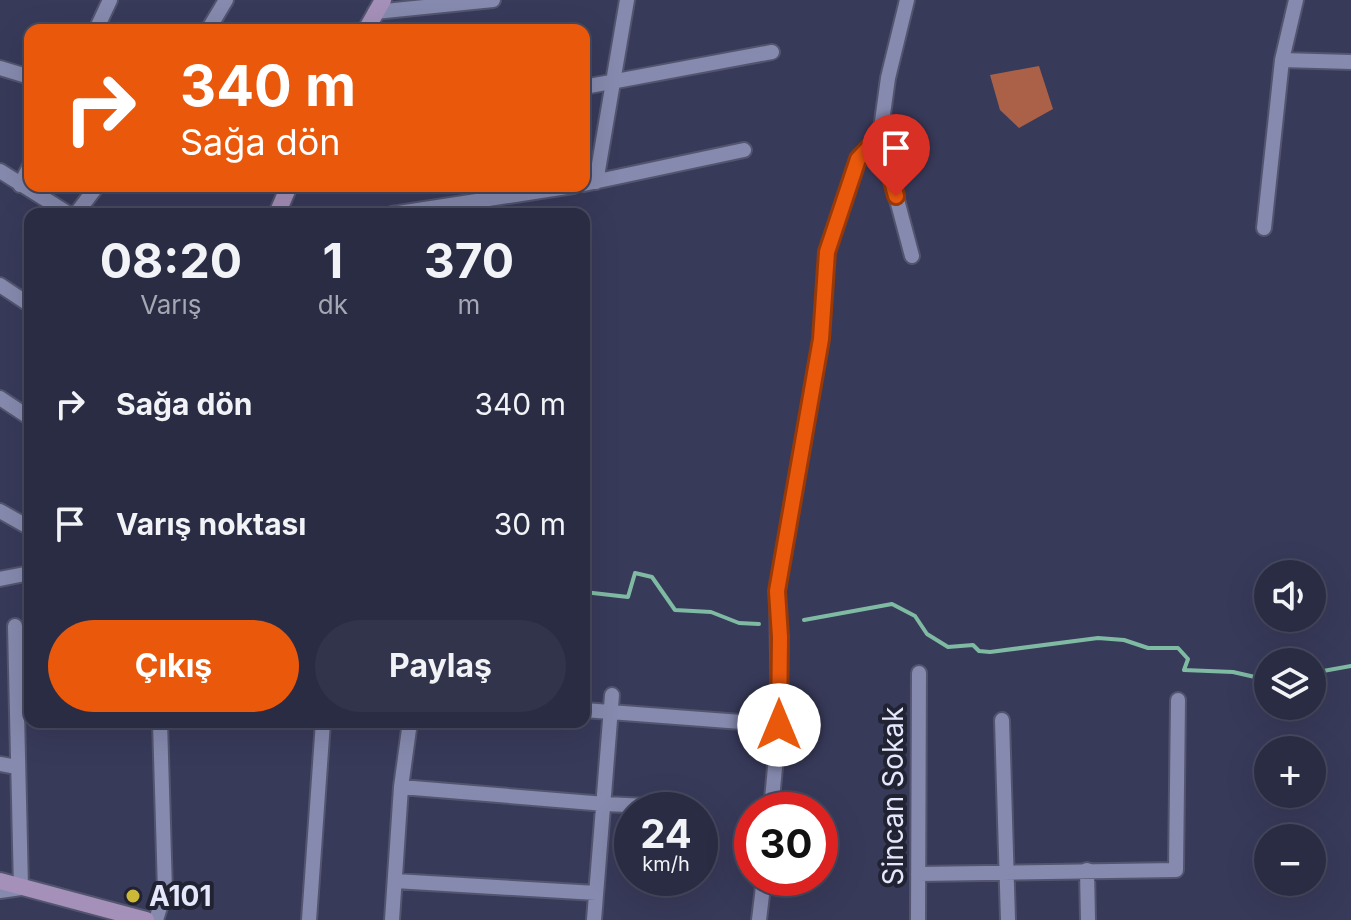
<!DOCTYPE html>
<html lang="tr">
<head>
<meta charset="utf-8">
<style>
  :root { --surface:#2a2c44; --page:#32344b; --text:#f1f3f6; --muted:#a5a7b2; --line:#46485d; --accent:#ea580c }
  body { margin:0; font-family:Inter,sans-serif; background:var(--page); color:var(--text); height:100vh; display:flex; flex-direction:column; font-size:30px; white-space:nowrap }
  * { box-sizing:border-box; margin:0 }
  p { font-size:26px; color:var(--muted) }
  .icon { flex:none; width:44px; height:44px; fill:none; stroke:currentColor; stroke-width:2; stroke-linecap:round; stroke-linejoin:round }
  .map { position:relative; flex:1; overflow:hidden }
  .details { position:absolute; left:24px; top:208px; width:566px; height:520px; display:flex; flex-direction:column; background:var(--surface); border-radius:16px; box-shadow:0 8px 32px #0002,0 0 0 2px var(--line) }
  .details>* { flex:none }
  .guide { position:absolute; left:24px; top:24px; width:566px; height:168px; border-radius:16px; box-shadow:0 8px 32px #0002,0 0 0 2px var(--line); background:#ea580c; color:#fff; overflow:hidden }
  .buttons { position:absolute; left:1254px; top:560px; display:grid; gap:16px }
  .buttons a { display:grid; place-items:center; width:72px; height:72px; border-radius:50%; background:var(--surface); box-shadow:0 8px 32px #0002,0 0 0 2px var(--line); font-size:40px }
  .speed { position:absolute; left:614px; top:792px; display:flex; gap:16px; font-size:40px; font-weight:700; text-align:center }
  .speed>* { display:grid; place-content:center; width:104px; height:104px; border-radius:50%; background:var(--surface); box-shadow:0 8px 32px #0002,0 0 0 2px var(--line); line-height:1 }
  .speed small { font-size:20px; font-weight:400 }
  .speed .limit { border:12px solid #d22; background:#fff; color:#111 }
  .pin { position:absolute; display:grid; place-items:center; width:68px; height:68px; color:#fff; margin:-82px -34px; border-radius:50% 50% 50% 0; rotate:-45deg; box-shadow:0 0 8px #0007 }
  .pin .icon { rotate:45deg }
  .me { position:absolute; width:88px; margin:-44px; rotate:0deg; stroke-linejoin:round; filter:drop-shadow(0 0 6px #0008) }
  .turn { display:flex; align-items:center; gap:28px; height:168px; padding:0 24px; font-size:36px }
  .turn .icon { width:104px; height:104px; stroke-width:2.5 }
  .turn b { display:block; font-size:56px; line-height:68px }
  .eta { display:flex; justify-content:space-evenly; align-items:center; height:136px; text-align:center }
  .eta b { font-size:48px; font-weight:700; line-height:56px }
  .action { display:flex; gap:16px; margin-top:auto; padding:16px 24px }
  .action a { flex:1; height:92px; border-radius:48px; background:var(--accent); color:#fff; font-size:32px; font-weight:700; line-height:92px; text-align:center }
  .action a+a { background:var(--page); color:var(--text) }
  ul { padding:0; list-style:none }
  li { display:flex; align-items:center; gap:24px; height:120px; padding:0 24px }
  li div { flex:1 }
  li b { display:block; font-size:30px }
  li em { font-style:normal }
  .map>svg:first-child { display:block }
  .forest { fill:#aa6147 }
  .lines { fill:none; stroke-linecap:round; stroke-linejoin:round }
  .stream { stroke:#7fbaa3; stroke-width:4 }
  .street-casing { stroke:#53556f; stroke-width:18 }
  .secondary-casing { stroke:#53556f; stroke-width:20 }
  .street { stroke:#868aae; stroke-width:14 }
  .secondary { stroke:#a590b9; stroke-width:16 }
  .route-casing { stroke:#983908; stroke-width:20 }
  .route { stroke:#ea580c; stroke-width:14 }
  .poi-dot { fill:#cdb938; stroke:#222332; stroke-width:3 }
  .labels { text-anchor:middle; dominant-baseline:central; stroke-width:8; stroke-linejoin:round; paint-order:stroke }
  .street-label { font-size:28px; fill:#e5e8fc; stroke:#222332 }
  .poi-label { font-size:28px; font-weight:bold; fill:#e5e8fc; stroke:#222332; text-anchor:start }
</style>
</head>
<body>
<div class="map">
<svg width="1351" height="920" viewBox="0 0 1351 920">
  <rect width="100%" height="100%" fill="#383a5a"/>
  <path class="forest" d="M1039,66L1053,109L1019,128L1000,110L990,75Z"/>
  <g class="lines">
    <path class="stream" d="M584,592L628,597L635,573L652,577L675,610L711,612L739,623L759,624
      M804,620L892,604L915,616L927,634L948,647L973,645L979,651L990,652L1098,638L1124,640L1148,648H1178L1188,659L1184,670L1233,672L1268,680
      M1312,673L1351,666"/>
    <g class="street-casing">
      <path id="street" d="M907,0L888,78L880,136L912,256
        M375,12L493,0
        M96,30L110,0
        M208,30L226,0
        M1282,60L1351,62
        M0,68L30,77
        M584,87L772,52
        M0,171L69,214
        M596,182L627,0
        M584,184L744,150
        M20,185L30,166
        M76,214L97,186
        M392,214L573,186
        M1264,228L1282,60L1296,0
        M0,285L30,305
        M0,398L30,418
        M0,511L30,528
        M0,579L30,573
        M584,710L779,725
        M1002,720L1008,920
        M0,764L17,767
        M401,787L605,804L692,808
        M771,810L779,725L777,591L821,339L827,252L858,159L880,136
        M1087,870L1088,920
        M918,874L1176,870L1178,700
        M395,881L596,893
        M0,891L21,888L15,626
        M156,920L165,891L160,722
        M309,920L323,722
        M392,920L401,787L410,722
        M594,920L612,695
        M759,920L764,878
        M918,920L919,673"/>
    </g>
    <g class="secondary-casing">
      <path id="secondary" d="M366,30L383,0
        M277,214L289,186
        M0,881L146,920"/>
    </g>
    <use href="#street" class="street"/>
    <use href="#secondary" class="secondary"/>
  </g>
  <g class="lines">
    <g class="route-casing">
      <path id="route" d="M779,725L780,637L777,591L821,339L827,252L858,159L880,136L896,196"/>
    </g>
    <use href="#route" class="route"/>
  </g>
  <circle class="poi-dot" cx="133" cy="896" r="8"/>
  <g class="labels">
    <g class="street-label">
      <text transform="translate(893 796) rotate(-90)">Sincan Sokak</text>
    </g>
    <g class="poi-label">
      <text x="149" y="896">A101</text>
    </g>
  </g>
</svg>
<div class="buttons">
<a><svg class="icon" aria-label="sound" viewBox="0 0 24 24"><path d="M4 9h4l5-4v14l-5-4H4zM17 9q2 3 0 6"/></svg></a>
<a><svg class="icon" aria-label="layers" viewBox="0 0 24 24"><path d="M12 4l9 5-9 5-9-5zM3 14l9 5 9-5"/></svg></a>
<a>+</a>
<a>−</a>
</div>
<div class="speed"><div>24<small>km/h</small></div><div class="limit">30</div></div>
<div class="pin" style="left:896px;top:196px;background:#d93025"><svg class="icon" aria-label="arrive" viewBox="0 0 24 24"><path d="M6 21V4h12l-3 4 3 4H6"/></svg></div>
<svg class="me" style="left:779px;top:725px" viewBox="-20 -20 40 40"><circle r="19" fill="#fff"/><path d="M0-13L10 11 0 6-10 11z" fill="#ea580c"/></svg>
<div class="guide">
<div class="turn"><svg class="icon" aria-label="right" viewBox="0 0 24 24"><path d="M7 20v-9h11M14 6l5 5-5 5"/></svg><div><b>340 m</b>Sağa dön</div></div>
</div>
<section class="details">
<div class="eta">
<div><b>08:20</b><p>Varış</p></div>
<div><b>1</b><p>dk</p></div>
<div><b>370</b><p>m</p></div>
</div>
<ul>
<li><svg class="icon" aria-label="right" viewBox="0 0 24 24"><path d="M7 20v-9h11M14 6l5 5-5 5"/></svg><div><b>Sağa dön</b></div><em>340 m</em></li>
<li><svg class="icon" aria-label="arrive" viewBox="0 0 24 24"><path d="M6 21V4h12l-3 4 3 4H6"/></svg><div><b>Varış noktası</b></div><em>30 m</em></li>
</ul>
<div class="action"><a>Çıkış</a><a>Paylaş</a></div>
</section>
</div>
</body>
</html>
